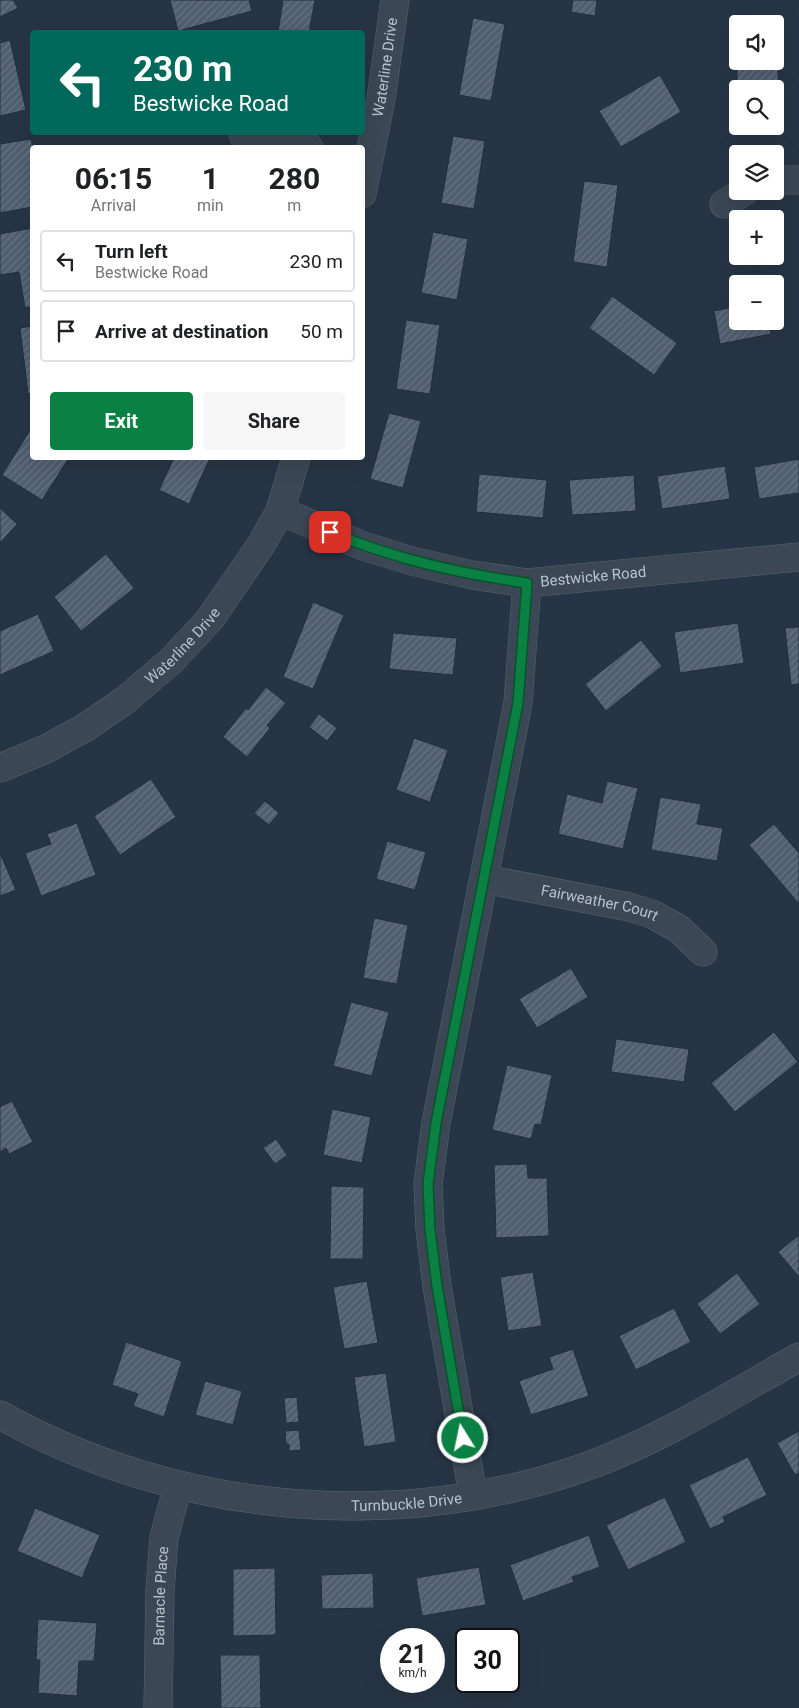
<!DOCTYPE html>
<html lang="en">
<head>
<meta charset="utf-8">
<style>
  :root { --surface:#fff; --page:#f6f6f6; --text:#202124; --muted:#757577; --line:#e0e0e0; --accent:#0b8043 }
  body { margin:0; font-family:Roboto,sans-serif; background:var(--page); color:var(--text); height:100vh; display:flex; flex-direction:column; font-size:19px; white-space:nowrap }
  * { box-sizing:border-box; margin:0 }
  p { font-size:16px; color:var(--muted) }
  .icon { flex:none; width:28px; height:28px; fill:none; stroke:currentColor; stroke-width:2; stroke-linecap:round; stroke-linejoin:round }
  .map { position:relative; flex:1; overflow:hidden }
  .side { position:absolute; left:30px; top:145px; width:335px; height:315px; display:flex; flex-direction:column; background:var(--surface); border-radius:5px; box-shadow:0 5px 20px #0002 }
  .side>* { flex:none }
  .top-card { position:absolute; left:30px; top:30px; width:335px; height:105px; border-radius:5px; box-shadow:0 5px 20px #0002; background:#00695c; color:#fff; overflow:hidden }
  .buttons { position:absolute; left:729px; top:15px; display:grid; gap:10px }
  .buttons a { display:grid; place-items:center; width:55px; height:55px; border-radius:5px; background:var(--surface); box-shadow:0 5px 20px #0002; font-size:25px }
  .speed { position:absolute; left:380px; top:1628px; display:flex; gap:10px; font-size:25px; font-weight:700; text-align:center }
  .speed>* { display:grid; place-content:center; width:65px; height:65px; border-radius:50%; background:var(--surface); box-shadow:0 5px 20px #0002; line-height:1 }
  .speed small { font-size:12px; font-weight:400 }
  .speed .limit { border:2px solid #111; border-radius:8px; background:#fff; color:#111 }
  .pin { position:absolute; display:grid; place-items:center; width:42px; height:42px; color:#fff; margin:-21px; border-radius:10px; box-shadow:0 2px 8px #0006 }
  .me { position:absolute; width:55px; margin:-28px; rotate:350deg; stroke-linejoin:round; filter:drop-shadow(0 0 4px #0008) }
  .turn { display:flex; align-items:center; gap:18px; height:105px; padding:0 20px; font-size:22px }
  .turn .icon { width:65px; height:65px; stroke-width:2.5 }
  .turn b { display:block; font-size:35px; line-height:42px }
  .eta { display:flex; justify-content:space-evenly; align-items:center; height:85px; text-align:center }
  .eta b { font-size:30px; font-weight:700; line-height:35px }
  .primary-button { display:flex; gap:10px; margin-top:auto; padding:10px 20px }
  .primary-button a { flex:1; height:58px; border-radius:5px; background:var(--accent); color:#fff; font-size:20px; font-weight:700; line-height:58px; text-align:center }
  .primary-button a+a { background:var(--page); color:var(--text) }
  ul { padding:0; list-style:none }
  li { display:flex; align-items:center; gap:15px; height:62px; margin:0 10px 8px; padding:0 10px; border:2px solid var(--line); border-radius:5px }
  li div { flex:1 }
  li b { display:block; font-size:19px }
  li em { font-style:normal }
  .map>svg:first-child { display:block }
  .building { fill:url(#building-hatch); stroke:#212e3c }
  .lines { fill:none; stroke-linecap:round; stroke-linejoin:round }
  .minor-casing { stroke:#596572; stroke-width:29 }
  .minor { stroke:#3b4754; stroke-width:28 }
  .route-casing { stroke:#07532c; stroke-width:12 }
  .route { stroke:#0b8043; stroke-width:9 }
  .labels { text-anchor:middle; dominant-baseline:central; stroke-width:4; stroke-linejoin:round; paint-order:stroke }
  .street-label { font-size:15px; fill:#b9c2ce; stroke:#1f2c3a }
</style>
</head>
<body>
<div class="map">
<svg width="799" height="1708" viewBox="0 0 799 1708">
  <defs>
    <pattern id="building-hatch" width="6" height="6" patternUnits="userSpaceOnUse" patternTransform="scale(1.25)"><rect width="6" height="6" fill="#4f5e70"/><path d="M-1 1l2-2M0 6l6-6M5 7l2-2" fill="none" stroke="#667383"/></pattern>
  </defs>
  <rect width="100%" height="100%" fill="#263545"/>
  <path class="building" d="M0,0H13L18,8L0,17Z
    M170,0H249L252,11L178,31Z
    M283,0H315L309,32H278Z
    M573,0H597L595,16L571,12Z
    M473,18L505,24L491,101L459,95Z
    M10,40L26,110L0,116V43Z
    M737,67H778L779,116H775V89H738L737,117Z
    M660,75L681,112L621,147L599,111Z
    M453,136L485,141L474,209L441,203Z
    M31,139L33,148L32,207L0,213V144Z
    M584,181L618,185L607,267L573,262Z
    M32,228V307L25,308L19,272L0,275V234Z
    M433,232L468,239L457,300L421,293Z
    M612,296L677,343L654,375L589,328Z
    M738,306V321H768L771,334L720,344L714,311Z
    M406,320L440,325L430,394L396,389Z
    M32,326V393L28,394L20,328Z
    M389,413L421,421L403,488L370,479Z
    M32,427V458H69L42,500L2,475Z
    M174,458H210L189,504L159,490Z
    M799,459V493L759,499L754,467Z
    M725,466L730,499L662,509L657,476Z
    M479,474L547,480L543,518L476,512Z
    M634,475L636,511L572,515L569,480Z
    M0,508L17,524L0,543Z
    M106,554L134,588L81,631L54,597Z
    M313,602L344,615L313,689L283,677Z
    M38,614L54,651L0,675V631Z
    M738,623L744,663L680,673L674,632Z
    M799,627V684L791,685L785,628Z
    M393,633L457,638L453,675L389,669Z
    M641,640L662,666L606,711L585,684Z
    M266,687L286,703L267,725L270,728L247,757L223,737L246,708L248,710Z
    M319,714L337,728L327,741L309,727Z
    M414,738L448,750L430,802L396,790Z
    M151,779L176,817L120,855L94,816Z
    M607,781L638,788L623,849L558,834L567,794L602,803Z
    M660,797L701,804L697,824L723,828L717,861L651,850Z
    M265,801L279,813L269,825L254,813Z
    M77,823L96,875L41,896L25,853L51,844L47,834Z
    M774,824L799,853V904L749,845Z
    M387,841L426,852L415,890L376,879Z
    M0,853L16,890L0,896Z
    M374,918L408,925L397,984L363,978Z
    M571,968L588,997L537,1028L519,999Z
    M351,1002L389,1012L372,1076L333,1066Z
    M774,1032L798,1062L735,1112L711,1083Z
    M616,1039L689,1049L684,1082L611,1072Z
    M507,1065L552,1075L541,1125L535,1124L531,1139L492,1130Z
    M12,1101L33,1142L9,1154L6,1148L0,1152V1107Z
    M332,1109L371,1117L362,1163L323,1155Z
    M276,1139L287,1155L275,1164L263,1148Z
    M527,1164L528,1178H547L549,1236L496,1238L494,1165Z
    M331,1186L364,1187L363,1259H330Z
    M799,1235V1277L778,1252Z
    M533,1272L542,1326L508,1331L500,1277Z
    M737,1273L760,1304L720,1334L697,1304Z
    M367,1281L378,1343L344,1349L333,1287Z
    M674,1308L691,1342L636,1370L619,1336Z
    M126,1342L182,1361L164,1417L133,1406L138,1394L112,1385Z
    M573,1349L589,1396L531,1415L519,1381L553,1369L549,1357Z
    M386,1373L396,1442L364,1447L354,1377Z
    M205,1381L242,1391L233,1425L195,1415Z
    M297,1397L299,1422L286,1423L284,1398Z
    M299,1430L301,1450L289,1451V1444H286L285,1431Z
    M799,1431V1473L795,1475L777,1443Z
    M748,1457L767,1495L723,1517L725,1522L710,1529L689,1485Z
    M665,1497L686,1542L628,1570L606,1525Z
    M35,1508L100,1535L82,1578L17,1551Z
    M589,1535L600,1567L572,1577L574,1582L523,1601L510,1565Z
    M479,1567L486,1605L422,1616L416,1578Z
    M275,1568L276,1635L233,1636V1569Z
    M373,1573L374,1608L322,1609L321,1575Z
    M38,1619L97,1623L94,1661H79L77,1696L38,1693L40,1660H36Z
    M220,1655H260L261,1708H221Z"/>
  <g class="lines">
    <g class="minor-casing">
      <g id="minor">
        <path d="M243,135L309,148"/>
        <path d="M775,180H799"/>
        <path id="s1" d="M362,194L381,99L395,0"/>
        <path d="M724,204L745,191"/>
        <path id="s2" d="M280,511L363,546L412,561L472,575L527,583L799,557"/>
        <path id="s3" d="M0,768L46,749L86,727L124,701L171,661L210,619L261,545L280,511L296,458"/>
        <path id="s4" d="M484,879L629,907L652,914L679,929L703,952"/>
        <path id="s5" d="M0,1415C179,1515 404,1535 596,1463C667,1436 733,1394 799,1357"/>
        <path d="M473,1495L437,1286L430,1230L428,1184L436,1123L518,703L527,583"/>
        <path id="s6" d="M158,1708L160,1590L164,1538L178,1485"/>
      </g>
    </g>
    <use href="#minor" class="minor"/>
  </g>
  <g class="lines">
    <g class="route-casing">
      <path id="route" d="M330,532C395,559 457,573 527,583L518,703L436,1123L428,1184L430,1230L437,1286L463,1438"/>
    </g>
    <use href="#route" class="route"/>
  </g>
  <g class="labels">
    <g class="street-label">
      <text stroke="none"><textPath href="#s1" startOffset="129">Waterline Drive</textPath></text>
      <text stroke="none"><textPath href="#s2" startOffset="325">Bestwicke Road</textPath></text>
      <text stroke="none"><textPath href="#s3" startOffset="222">Waterline Drive</textPath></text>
      <text stroke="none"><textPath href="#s4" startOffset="118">Fairweather Court</textPath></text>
      <text stroke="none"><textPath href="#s5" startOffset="422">Turnbuckle Drive</textPath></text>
      <text stroke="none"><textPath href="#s6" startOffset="112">Barnacle Place</textPath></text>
    </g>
  </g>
</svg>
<div class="buttons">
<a><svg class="icon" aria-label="sound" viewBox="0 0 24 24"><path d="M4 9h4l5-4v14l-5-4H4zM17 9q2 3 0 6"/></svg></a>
<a><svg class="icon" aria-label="search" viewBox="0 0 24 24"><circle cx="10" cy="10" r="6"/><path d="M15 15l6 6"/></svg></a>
<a><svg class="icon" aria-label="layers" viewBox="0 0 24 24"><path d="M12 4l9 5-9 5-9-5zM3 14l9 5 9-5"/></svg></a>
<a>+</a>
<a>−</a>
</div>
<div class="speed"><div>21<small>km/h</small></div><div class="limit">30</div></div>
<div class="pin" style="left:330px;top:532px;background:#d93025"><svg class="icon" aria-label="arrive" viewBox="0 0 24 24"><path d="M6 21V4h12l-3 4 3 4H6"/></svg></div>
<svg class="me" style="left:463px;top:1438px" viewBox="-20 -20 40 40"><circle r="17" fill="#0b8043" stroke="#fff" stroke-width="3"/><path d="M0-11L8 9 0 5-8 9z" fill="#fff"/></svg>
<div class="top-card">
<div class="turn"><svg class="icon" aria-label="left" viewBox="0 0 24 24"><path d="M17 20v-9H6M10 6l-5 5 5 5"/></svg><div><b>230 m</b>Bestwicke Road</div></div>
</div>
<section class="side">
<div class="eta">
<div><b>06:15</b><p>Arrival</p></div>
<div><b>1</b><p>min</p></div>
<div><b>280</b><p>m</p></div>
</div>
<ul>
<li><svg class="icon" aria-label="left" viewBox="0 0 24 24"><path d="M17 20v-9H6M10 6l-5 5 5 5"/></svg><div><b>Turn left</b><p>Bestwicke Road</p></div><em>230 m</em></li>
<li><svg class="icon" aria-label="arrive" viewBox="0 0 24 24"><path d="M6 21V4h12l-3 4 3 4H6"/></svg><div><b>Arrive at destination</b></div><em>50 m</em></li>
</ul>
<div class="primary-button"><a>Exit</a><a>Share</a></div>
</section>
</div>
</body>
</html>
